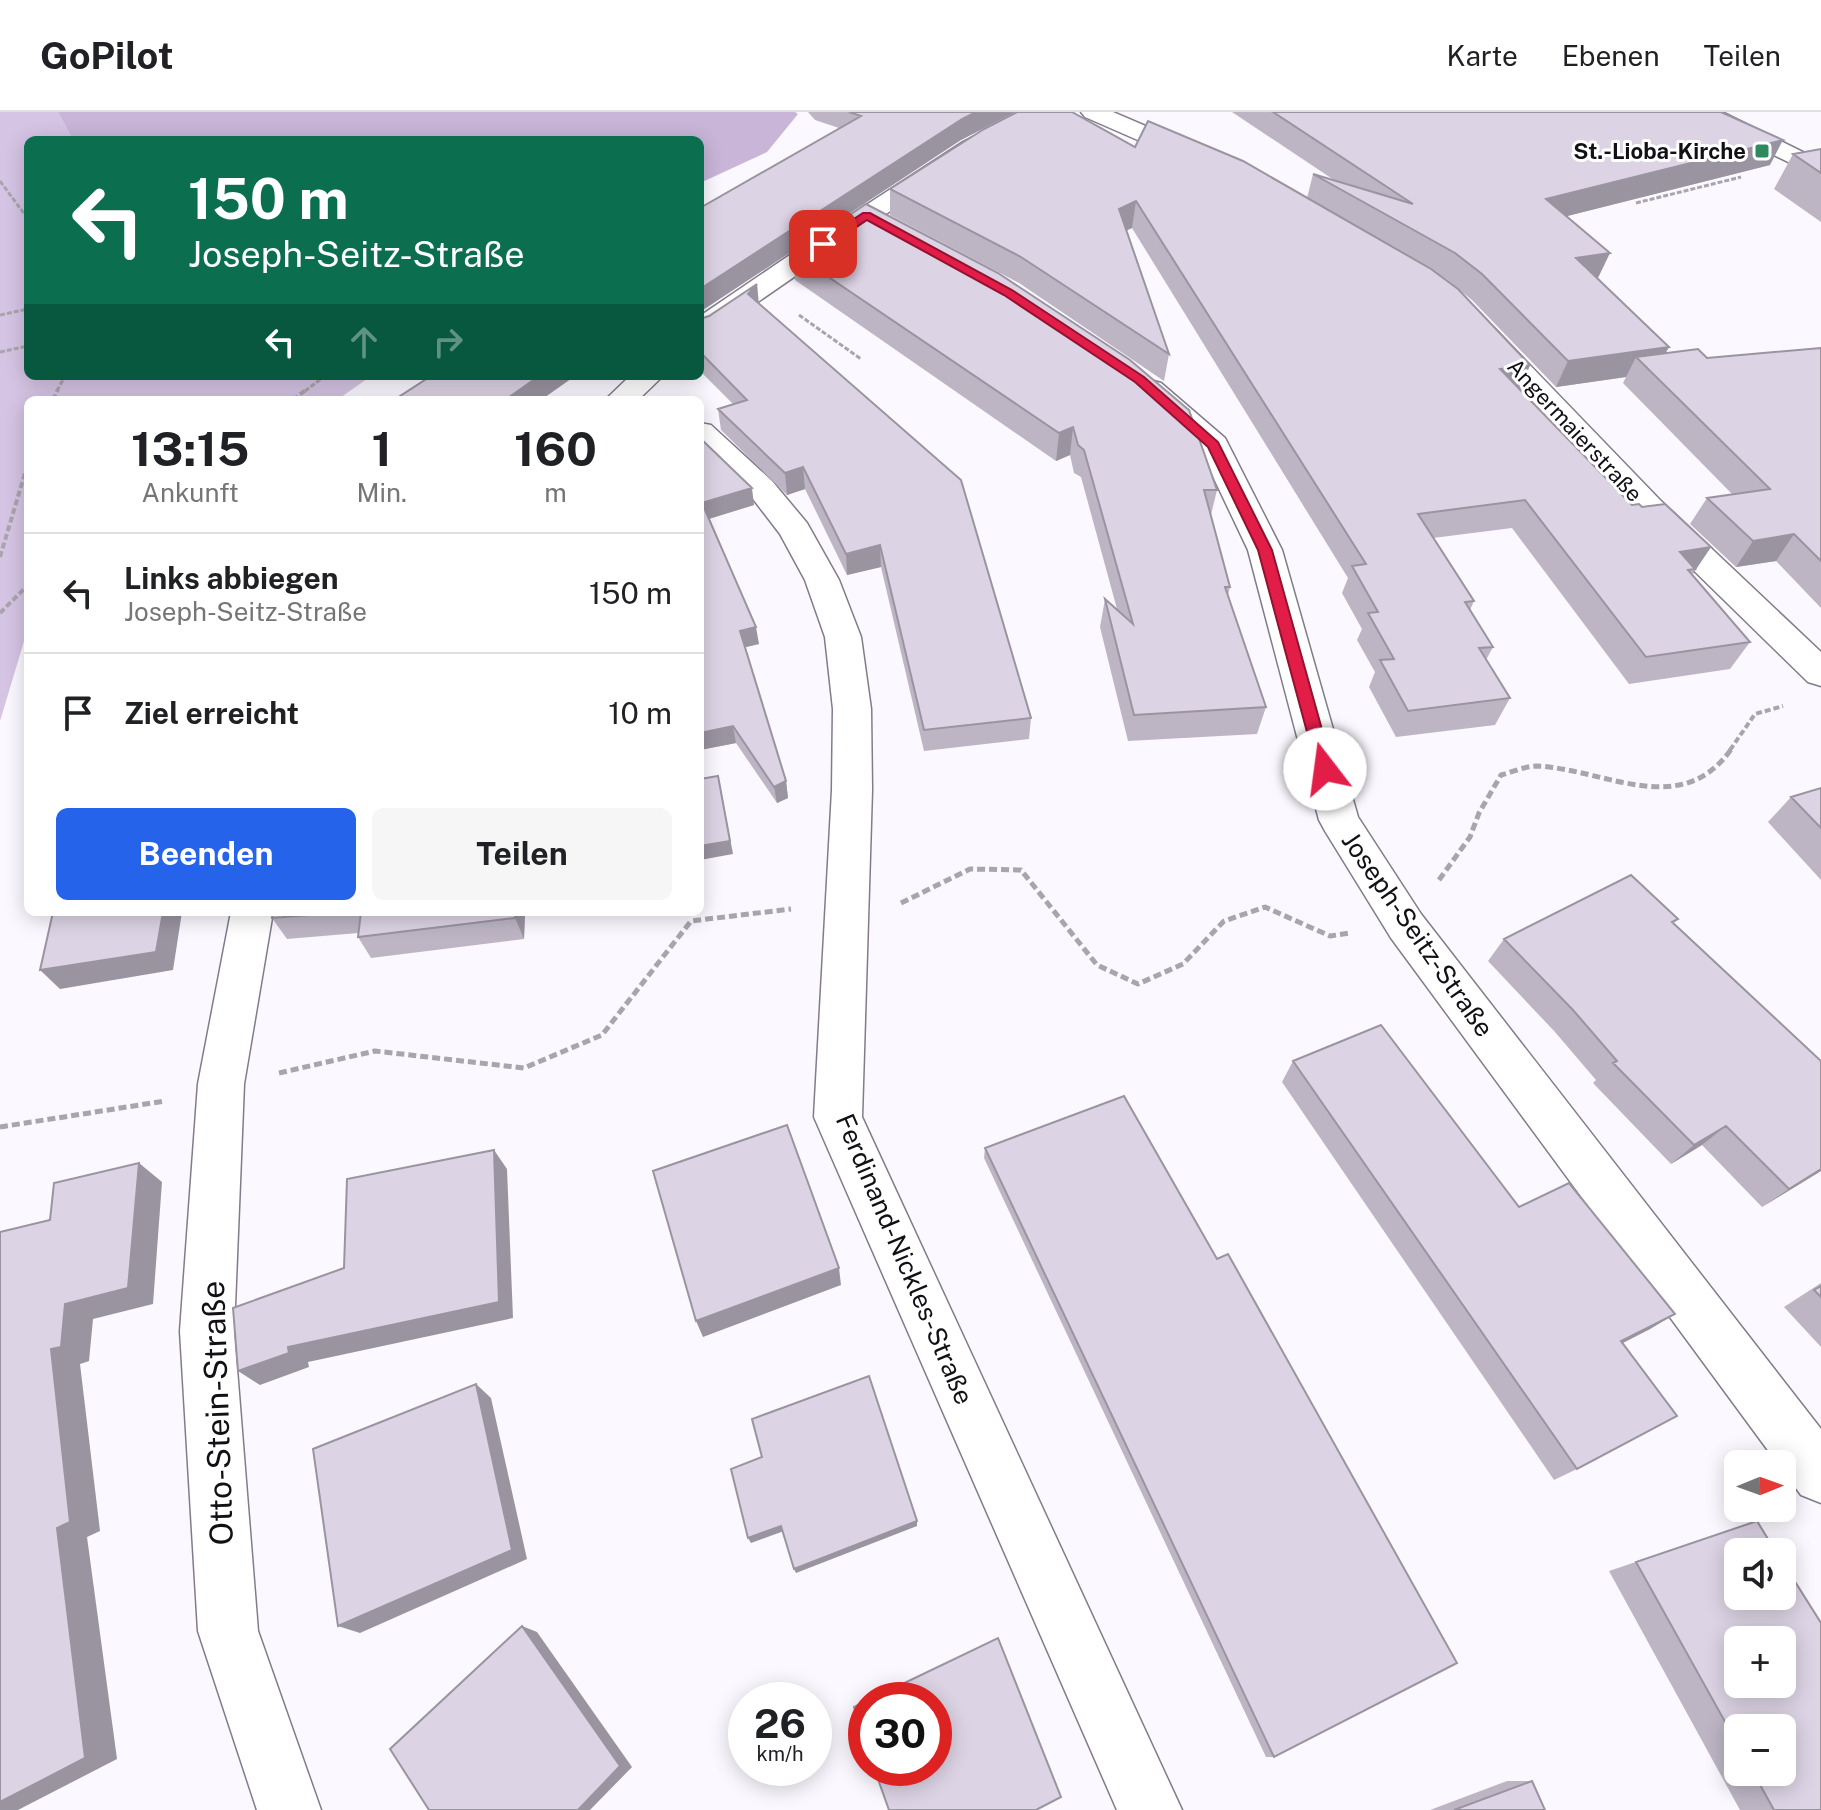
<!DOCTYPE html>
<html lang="de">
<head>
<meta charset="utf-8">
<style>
  :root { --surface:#fff; --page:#f6f6f6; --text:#202124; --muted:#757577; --line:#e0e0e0; --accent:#2563eb }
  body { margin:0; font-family:"Public Sans",sans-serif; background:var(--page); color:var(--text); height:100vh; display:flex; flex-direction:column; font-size:30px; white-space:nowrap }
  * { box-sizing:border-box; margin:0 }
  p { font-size:26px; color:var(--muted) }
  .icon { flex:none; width:44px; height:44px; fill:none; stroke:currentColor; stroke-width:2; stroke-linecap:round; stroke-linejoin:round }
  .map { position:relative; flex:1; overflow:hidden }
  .drawer { position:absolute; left:24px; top:284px; width:680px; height:520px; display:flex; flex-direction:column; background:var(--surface); border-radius:12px; box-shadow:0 4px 20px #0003 }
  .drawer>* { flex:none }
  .top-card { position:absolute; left:24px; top:24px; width:680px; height:244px; border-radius:12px; box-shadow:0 4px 20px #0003; background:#0b6e4f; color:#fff; overflow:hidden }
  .needle { width:52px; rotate:89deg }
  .buttons { position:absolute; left:1724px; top:1338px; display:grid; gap:16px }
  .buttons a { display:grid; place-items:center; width:72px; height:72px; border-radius:12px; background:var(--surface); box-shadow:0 4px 20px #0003; font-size:40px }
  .speed { position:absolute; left:728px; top:1570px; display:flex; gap:16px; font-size:40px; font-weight:700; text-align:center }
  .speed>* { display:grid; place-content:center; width:104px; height:104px; border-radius:50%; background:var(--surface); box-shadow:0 4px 20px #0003; line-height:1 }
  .speed small { font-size:20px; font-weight:400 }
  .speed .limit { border:12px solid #d22; background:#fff; color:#111 }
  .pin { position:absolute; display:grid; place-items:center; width:68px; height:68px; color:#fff; margin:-34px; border-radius:16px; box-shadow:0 4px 12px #0006 }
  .me { position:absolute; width:88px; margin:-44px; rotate:345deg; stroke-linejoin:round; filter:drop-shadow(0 0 6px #0008) }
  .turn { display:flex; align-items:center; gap:28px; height:168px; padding:0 32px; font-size:36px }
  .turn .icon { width:104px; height:104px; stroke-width:2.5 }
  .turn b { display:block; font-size:56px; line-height:68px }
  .lanes { display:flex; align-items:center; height:76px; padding:0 32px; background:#0003; justify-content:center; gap:40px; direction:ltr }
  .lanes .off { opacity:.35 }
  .eta { display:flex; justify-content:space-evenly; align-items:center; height:136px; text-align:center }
  .eta b { font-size:48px; font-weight:700; line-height:56px }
  .primary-button { display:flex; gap:16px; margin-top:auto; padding:16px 32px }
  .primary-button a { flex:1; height:92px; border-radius:12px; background:var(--accent); color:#fff; font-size:32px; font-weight:700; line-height:92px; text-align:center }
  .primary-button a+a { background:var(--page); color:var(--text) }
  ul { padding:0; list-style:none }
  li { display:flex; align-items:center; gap:24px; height:120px; padding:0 32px; border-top:2px solid var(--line) }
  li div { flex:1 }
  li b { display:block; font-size:30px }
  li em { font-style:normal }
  header { display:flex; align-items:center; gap:48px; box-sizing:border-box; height:112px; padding:0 40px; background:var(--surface); border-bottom:2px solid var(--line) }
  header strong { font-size:38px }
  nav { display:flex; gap:44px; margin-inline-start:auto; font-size:28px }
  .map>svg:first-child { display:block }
  .green { fill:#d5c4e4 }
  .forest { fill:#c8b5d8 }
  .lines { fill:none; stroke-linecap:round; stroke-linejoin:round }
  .minor-casing { stroke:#837b8b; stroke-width:3 }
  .path-far2 { stroke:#a8a5ac; stroke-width:3; stroke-dasharray:5 2; stroke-linecap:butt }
  .path-far1 { stroke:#a8a5ac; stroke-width:4; stroke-dasharray:6 3; stroke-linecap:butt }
  .path { stroke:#a8a5ac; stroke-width:5; stroke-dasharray:8 4; stroke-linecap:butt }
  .minor { fill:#fff; fill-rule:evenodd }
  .wall { fill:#bdb5c4; fill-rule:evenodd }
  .shaded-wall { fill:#9a94a0 }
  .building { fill:#dcd3e4; stroke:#9a94a0; stroke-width:2; fill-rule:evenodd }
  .route { fill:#e11d48; stroke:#92132f; stroke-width:2 }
  .poi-dot { fill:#2f895e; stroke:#fff; stroke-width:3 }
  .labels { text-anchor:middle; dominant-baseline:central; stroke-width:6; stroke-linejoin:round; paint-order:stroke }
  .far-poi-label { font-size:22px; font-weight:bold; fill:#120f15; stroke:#fff; text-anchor:end }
  .far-street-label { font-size:22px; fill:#120f15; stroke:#fff }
  .street-label { font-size:26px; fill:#120f15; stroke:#fff }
  .near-street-label { font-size:32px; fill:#120f15; stroke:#fff }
</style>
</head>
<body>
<header>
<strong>GoPilot</strong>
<nav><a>Karte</a><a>Ebenen</a><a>Teilen</a></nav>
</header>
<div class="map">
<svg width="1821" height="1698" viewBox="0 0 1821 1698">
  <rect width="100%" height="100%" fill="#fbf8ff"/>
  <path class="green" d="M0,0H58L73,28H28V264H371L337,288H28V516L0,609Z"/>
  <path class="forest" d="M58,0H795L798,2L767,40L700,71V28H73Z"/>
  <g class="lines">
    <g class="minor-casing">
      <path id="minor" d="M1022,0H1052L1048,5L981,40L875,109H857L853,104L857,99L963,30Z
        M1081,0H1113L1206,40L1209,45L1206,50H1188L1085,5Z
        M1692,0H1722L1821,49V66L1696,5Z
        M843,111L852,113L856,119L852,125L710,223L700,226V204L834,113Z
        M1485,214L1495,217L1660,388L1821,540V574L1808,570L1636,402L1475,229L1471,223L1475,217Z
        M630,264H663L638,288H605Z
        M1150,268L1161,271L1225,326L1282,438L1358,705L1421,802L1821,1317V1391L1801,1383L1782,1357V1352H1778L1391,826L1325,719L1319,708L1248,438L1200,337L1135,277L1139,271Z
        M700,311L711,313L772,369L807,411L839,468L861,525L871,597L872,678L862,1005L1182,1698H1117L814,1005L832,678L833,597L825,525L805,468L780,422L750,383L700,337Z
        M231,800H273L244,972L234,1219L258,1519L321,1698H257L198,1519L180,1219L198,972Z"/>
    </g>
    <path class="path-far2" d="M0,69L28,107
      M1636,91L1741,65
      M0,203L28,197
      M799,203L861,247
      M0,240L28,234
      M57,279L65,264
      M305,279L325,264"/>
    <path class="path-far1" d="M53,288L58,277
      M293,288L307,277
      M0,445L28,351
      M0,501L28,473
      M1730,638L1755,602L1783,594"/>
    <path class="path" d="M1439,768L1470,725L1479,701L1501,663C1512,660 1526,654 1537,654C1605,657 1682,709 1732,636
      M901,791L970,757L1021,758L1097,853L1138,872L1183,852L1224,809L1265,795L1330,824L1350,821
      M279,961L375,939L524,956L602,923L691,809L791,797
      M0,1015L165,989"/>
    <use href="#minor" class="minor"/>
  </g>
  <path class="wall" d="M808,0H1015L961,28L839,16L815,8Z
    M1232,0H1721L1770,53L1566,104L1597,166L1666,241L1707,246L1821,236V496L1776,449L1736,455L1690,412L1707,386L1732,382L1623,271L1626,265L1556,275L1472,188L1446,167L1439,163L1530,253L1520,278L1632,393L1642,395L1711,435L1692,462L1750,530L1730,557L1629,572L1512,416L1433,426L1474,489L1470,498L1493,535L1486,548L1510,586L1495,613L1396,625L1369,575L1375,560L1357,528L1362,517L1342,481L1348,466L1132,116L1126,118L1169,242L1164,269L1019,171L890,103V77L1135,35L1307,86L1313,62L1334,68Z
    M1821,37V110L1774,77L1793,42Z
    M793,141L1217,378L1211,403L1230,475L1228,483L1266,595L1257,622L1128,629L1100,515L1105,487L1117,497L1081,365L1074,361L1070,343L1056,349L795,168Z
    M757,172L758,191L1031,606L1029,627L924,639L881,455L847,463L805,377L787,383L721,318L718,297L733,292L700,259V207L709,204Z
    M700,326L754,393L709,407L759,532L745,535L786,669L788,686L777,691L736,631L700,638Z
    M1821,676V768L1768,710L1791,685Z
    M273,800H525L524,827L371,846L358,825V821L287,827L272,806Z
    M1678,807L1674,811L1821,949V1059L1762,1095L1702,1033L1671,1052L1593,971L1596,968L1555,920L1488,849L1504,827Z
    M1293,949L1519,1095L1675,1202L1650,1217L1623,1231L1577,1357L1554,1368L1282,970Z
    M985,1036L1274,1645H1266L984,1046Z
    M1821,1171V1235L1784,1195Z
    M1757,1409L1821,1698H1740L1609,1459ZM1738,1616L1782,1660H1738Z
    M1507,1669H1532L1545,1698H1430Z"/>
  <path class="shaded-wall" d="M976,0H1015L961,28L700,200V177L962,7Z
    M1783,28L1770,53L1536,112L1546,87Z
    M1136,89L1132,116L1115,124L1119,97Z
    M1610,141L1598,166L1565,171L1576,146Z
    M757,172L759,193L748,182Z
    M1669,235L1655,261L1636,245L1626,265L1556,275L1568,249Z
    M1530,253L1519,280L1500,257Z
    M539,264H575L541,288H505Z
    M1073,315L1070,343L1056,349L1059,321Z
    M803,355L805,377L787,383L785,361Z
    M752,376L754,393L705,408L702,391Z
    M1794,422L1776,449L1736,455L1753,429Z
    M880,433L881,455L847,463L846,442Z
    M1711,435L1693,462L1692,463L1695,457L1680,440Z
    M756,515L759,532L742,536L740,519Z
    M733,614L736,631L700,638V621Z
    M786,669L788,686L777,691L774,675Z
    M721,678L733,742L700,748V734Z
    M163,800H182L173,858L60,877L40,858Z
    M515,800H525L524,827L515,806Z
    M1726,1014L1702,1033L1671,1052L1694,1033Z
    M494,1038L507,1057L513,1206L308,1250L309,1255L260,1273L238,1259L288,1235Z
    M139,1051L162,1070L153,1192L93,1207L89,1249L80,1252L100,1419L87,1425L117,1647L18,1698H0V1690L57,1416L51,1237L65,1192Z
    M1821,1057V1059L1762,1095L1789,1077Z
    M839,1156L841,1173L703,1225L696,1209Z
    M1675,1202L1650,1217L1597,1244L1621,1229Z
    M476,1272L491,1286L527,1447L360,1521L338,1514Z
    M917,1409V1414L796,1461L794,1457Z
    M781,1414L784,1419L751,1431L748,1426Z
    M522,1514L537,1520L632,1655L590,1698H578Z"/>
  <path class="building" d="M849,0H976L962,7L700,177V96L861,4Z
    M1017,0H1072L1135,35L1148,9L1243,49L1431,157L1458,177L1530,253L1500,257L1632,393L1639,392L1642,395L1665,392L1711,435L1680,440L1695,457L1688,458L1750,530L1646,545L1525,388L1418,402L1474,489L1465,490L1493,535L1479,536L1510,586L1408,599L1380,548L1394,547L1368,501L1378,500L1352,454L1366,452L1136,89L1119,97L1169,242L1021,145L890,77L984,17Z
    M1273,0H1721L1783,28L1546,87L1610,141L1576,146L1669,235L1568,249L1482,162L1455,141L1313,62L1413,92Z
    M1821,37V61L1793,42Z
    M866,92L998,161L1130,248L1189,298L1217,378H1204L1230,475H1225L1266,595L1134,603L1105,487L1133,512L1084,338L1078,333L1073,315L1059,321L793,141Z
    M757,172L748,182L961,368L1031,606L924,618L880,433L846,442L803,355L785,361L718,297L747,288L700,240V207L709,204Z
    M1821,236V449L1794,422L1753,429L1707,386L1770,377L1636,245L1698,237L1707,246Z
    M431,264H539L505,288H394Z
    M700,326L752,376L702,391L756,515L740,519L786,669L774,675L733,614L700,621Z
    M718,664L730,729L700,734V667Z
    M1821,676V716L1791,685Z
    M1631,763L1678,807L1672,810L1821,949V1057L1789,1077L1726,1014L1694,1033L1613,951L1617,949L1573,898L1504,827Z
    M53,800H163L156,840L40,858Z
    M273,800H347L272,806Z
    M361,800H515V806L358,825Z
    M1381,913L1519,1095L1569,1071L1675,1202L1621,1229L1677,1304L1577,1357L1293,949Z
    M1124,984L1217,1147L1228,1142L1457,1551L1274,1645L985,1036Z
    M787,1013L839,1156L696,1209L653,1059Z
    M494,1038L499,1190L288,1235L289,1241L238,1259L233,1196L344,1156L347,1067Z
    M139,1051L128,1176L65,1192L61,1235L51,1237L70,1410L57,1416L85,1646L0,1690V1120L50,1108L54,1071Z
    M1821,1174V1185L1814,1178Z
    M869,1264L917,1409L794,1457L781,1414L748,1426L731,1357L762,1345L752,1307Z
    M476,1272L512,1438L338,1514L313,1337Z
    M1757,1409L1776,1440H1738V1484H1782V1449L1821,1511V1698H1774L1753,1660H1782V1616H1738V1633L1636,1450ZM1738,1528H1782V1572H1738Z
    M522,1514L620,1654L578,1698H429L390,1637Z
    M998,1526L1061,1685L1036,1698H889L874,1656H934V1588H869Z
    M866,1589V1631L854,1595Z
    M1532,1669L1545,1698H1454Z"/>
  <path class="route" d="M863,101H870L1012,178L1144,265L1218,330L1272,438L1333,657L1331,661H1319L1317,657L1258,438L1208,335L1135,270L1004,183L867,108L827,135H819V130Z"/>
  <rect class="poi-dot" x="1754" y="31" width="16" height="16" rx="4"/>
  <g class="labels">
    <g class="far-poi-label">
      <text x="1746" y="39">St.-Lioba-Kirche</text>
    </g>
    <g class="far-street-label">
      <text transform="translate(1575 318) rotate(47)">Angermaierstraße</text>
    </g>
    <g class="street-label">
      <text transform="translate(1418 822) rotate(55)">Joseph-Seitz-Straße</text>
      <text transform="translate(905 1147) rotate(67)">Ferdinand-Nickles-Straße</text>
    </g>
    <g class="near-street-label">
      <text transform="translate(217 1301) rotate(-92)">Otto-Stein-Straße</text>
    </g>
  </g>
</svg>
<div class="buttons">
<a><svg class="needle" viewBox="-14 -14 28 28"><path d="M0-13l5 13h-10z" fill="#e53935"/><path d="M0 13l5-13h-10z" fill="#757577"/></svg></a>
<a><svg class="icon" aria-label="sound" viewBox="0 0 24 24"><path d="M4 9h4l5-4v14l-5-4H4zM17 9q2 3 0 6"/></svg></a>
<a>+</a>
<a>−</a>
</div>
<div class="speed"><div>26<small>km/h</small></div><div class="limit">30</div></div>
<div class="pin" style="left:823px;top:132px;background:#d93025"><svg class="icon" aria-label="arrive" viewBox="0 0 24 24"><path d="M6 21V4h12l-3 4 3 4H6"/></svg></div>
<svg class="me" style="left:1325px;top:657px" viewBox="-20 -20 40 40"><circle r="19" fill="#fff"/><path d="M0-13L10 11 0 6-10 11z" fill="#e11d48"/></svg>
<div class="top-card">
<div class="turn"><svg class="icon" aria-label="left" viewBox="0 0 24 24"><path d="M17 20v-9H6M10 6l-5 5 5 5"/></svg><div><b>150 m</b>Joseph-Seitz-Straße</div></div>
<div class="lanes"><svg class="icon" aria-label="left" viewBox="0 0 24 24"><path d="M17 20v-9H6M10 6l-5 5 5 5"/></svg><svg class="icon off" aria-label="ahead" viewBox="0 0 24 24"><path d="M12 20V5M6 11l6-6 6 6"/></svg><svg class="icon off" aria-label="right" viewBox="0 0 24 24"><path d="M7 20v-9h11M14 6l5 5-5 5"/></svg></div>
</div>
<section class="drawer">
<div class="eta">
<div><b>13:15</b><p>Ankunft</p></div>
<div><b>1</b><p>Min.</p></div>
<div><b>160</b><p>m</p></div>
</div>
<ul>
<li><svg class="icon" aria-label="left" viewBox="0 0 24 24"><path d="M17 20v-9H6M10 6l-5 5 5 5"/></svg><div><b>Links abbiegen</b><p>Joseph-Seitz-Straße</p></div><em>150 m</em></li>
<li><svg class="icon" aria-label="arrive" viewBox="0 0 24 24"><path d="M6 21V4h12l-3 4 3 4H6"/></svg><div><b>Ziel erreicht</b></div><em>10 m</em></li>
</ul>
<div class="primary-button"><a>Beenden</a><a>Teilen</a></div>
</section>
</div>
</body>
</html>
